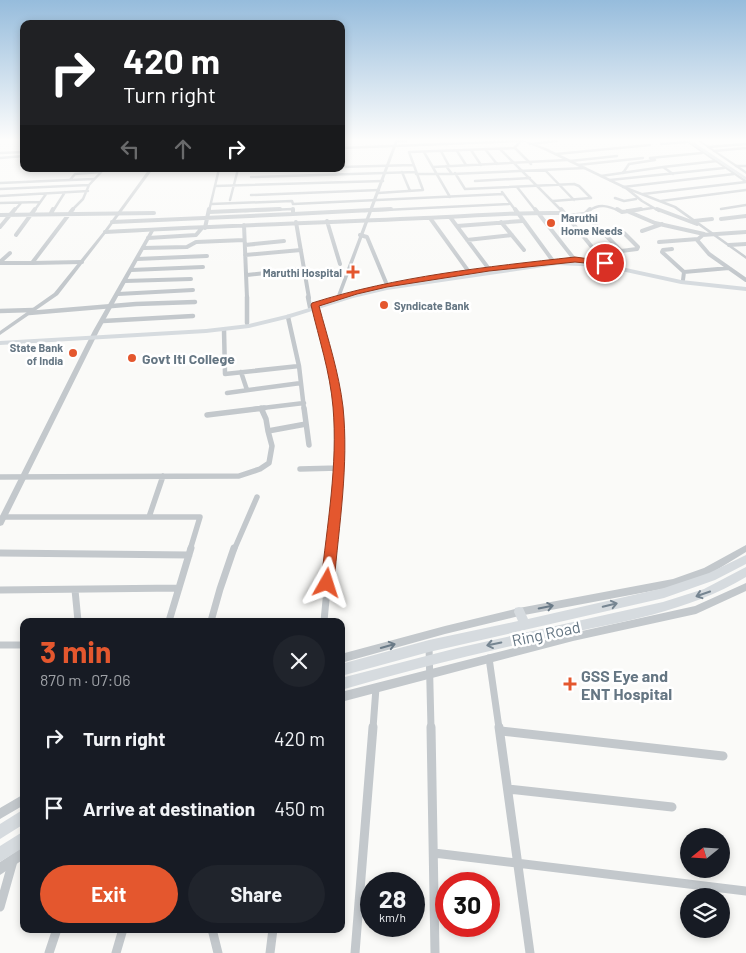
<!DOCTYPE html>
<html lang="en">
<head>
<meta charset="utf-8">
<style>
  :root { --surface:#171b24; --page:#20242c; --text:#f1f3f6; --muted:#9ea1a6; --accent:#e4572e }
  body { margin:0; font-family:Barlow,sans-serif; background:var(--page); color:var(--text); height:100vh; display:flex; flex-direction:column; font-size:19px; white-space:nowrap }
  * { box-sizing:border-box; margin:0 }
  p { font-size:16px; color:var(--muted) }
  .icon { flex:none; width:28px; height:28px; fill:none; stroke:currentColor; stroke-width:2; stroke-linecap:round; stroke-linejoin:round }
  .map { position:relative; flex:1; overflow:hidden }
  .panel { position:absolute; left:20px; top:618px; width:325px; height:315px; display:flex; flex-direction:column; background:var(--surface); border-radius:10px; box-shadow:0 2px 8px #0003 }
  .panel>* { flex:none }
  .banner { position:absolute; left:20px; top:20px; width:325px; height:152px; border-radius:10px; box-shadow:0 2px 8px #0003; background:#202124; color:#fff; overflow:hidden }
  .needle { width:32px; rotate:252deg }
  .controls { position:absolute; left:680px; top:828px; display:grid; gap:10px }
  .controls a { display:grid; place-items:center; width:50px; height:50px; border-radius:50%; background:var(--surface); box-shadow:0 2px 8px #0003; font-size:25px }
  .speed { position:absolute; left:360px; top:872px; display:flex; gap:10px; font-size:25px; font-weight:700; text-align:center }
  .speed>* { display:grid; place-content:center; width:65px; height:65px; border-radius:50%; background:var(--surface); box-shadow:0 2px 8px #0003; line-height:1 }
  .speed small { font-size:12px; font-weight:400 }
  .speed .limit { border:8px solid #d22; background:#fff; color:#111 }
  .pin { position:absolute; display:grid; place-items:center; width:42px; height:42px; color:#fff; margin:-21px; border:2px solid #fff; border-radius:50%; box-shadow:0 1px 5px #0007 }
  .me { position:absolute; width:55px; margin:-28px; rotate:6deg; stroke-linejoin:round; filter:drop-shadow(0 0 4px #0008) }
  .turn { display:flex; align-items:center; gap:18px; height:105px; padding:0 20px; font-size:22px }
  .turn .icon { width:65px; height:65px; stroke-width:2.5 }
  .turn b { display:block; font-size:35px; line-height:42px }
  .lanes { display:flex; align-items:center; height:48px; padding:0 20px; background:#0003; justify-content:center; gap:25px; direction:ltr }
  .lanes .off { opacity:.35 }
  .round { display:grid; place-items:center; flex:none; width:52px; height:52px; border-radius:26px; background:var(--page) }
  .headline { display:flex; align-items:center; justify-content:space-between; height:85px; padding:0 20px }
  h1 { font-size:30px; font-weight:700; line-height:38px; color:var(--accent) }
  .button { display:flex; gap:10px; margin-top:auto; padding:10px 20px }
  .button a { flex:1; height:58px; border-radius:30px; background:var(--accent); color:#fff; font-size:20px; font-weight:700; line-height:58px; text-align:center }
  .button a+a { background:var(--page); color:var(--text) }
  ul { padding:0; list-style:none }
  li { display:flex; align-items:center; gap:15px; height:70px; padding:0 20px }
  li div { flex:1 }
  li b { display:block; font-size:19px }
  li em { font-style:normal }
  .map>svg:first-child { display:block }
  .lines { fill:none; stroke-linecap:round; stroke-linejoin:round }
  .minor-far5 { stroke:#c3c8cc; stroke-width:2.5 }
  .minor-far4 { stroke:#c3c8cc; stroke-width:4 }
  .minor-far3 { stroke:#c3c8cc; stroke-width:4.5 }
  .minor-far2 { stroke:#c3c8cc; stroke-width:5.5 }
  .minor-far1 { stroke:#c3c8cc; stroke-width:7 }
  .minor { stroke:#c3c8cc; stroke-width:9 }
  .tertiary { fill:#c3c8cc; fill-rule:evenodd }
  .primary { fill:#d6dbdf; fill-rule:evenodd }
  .trunk { fill:#d6dbdf; fill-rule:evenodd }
  .oneway { stroke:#768591 }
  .oneway2 { stroke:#6a7a87 }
  .route { fill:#e4572e; stroke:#94391e }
  .poi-dot { fill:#e4572e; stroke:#fff; stroke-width:2 }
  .labels { text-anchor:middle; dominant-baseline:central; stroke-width:5; stroke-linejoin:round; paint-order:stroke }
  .far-poi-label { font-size:11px; font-weight:bold; fill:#657683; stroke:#fff; text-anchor:start }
  .poi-label { font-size:14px; font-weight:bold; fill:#657683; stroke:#fff; text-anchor:start }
  .near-street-label { font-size:16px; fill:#657683; stroke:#fff }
  .near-poi-label { font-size:16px; font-weight:bold; fill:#657683; stroke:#fff; text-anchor:start }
</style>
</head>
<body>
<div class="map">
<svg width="746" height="953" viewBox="0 0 746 953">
  <rect width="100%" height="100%" fill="#fafaf8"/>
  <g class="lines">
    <path class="minor-far5" d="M397,141H406
      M530,144L557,141
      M661,144L687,142
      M708,147L746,144
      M341,148L522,141
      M515,148L531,164
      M485,149L497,164
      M500,149L562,211
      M471,150L481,165
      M441,151L449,166
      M457,151L466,165
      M714,151L746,148
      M424,152L450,197
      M0,153L24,152
      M556,154L650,145
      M0,158L24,156
      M570,161L617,156
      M578,165L643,158
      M446,166L452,174L585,168
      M736,166H746
      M341,167L413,165
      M433,167L567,160
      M273,170L308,169
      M545,170L574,200
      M402,172L410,191
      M455,173L465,189L574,184L579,186L591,198L553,201
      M623,173L629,164L655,160L650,158L702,153
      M416,174H451
      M673,174L663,167L717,161
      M601,176L663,167
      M251,177L416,172
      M70,180L75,174L101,172
      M610,180L724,168
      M475,181L530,178
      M0,183L94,179
      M215,186L383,181
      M517,187L536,211
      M623,187L734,174
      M626,188L642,201L659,211
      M0,189L89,185
      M502,192L516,211
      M378,193L423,190L409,152L514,148L521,141
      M643,194L746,182
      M251,195L379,190
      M0,196L88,191
      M615,198L624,201L636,199
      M230,200L238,169
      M661,201L746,190
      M0,203L40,202
      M211,204L292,201L293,204L503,194
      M721,209L746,205
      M14,211L21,203
      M34,211L46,194
      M53,211L65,192
      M71,211L83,199L89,185L104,169
      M209,211L219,169
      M245,211L293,209V211
      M364,211L509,204
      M589,211C599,203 609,206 619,211
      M632,211L652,208"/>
    <path class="minor-far4" d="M293,209V214L391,209
      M515,209L553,261
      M535,209L575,260
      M561,209L605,263
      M617,209L622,212L641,209
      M657,209L697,224
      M627,211L655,223L704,234
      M209,212L280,209
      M51,213L53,209
      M585,214L621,251
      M0,215L154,213
      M566,216L585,214L590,209
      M450,217L489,269
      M430,218L469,272
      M721,219L746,216
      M327,221L340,264
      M694,221L712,219
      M112,222L293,214
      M296,222L309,298
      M501,222L524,250
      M244,225L247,298
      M457,226L522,221
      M0,227L15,209
      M205,228L209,209
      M642,231L662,224
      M105,232C211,226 317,223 424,218C471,216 517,212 564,213
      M704,234L697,240L709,254L746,280
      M16,235L35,209
      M360,235L367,237L387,285
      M702,235L746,232
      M148,238L196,235L202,228
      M467,240L512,235
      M659,242L698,239
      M245,245L284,241
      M729,245L746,244
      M143,248L187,247L196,242L244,240
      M672,249L663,250L662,252L684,272
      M597,254L637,249L638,247L624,233
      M245,255L301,250
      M137,259L207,256
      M0,262L10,253
      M0,263H32L73,209
      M32,263L82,262
      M131,270L203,267
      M247,275L304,269
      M683,280L684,272L729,268
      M125,281L191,279
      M118,294L193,290"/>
    <path class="minor-far3" d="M247,297V323
      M308,297L310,307
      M315,305L333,373L338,409
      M0,311L33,310
      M29,313L136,304L195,302
      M288,317L299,366L304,409
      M103,321L193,316
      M224,330L225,374L299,366
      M241,372L247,390
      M227,393L301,383
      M254,409L304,403"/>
    <path class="minor-far2" d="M261,408L266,419L268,431
      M304,408L309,445
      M338,408L339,468
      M207,415L264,408
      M300,469L339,468L331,550
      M0,477L239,476L260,469L269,463L272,446L268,431L306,424
      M3,517H200L190,550
      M149,517L163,476
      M234,550L257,497"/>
    <path class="minor-far1" d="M0,553L189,555
      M0,590L179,588
      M75,590L78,621
      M169,621L191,548
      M211,621L220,589L234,548
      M324,621L331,548
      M0,645H24
      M429,646L431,728
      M489,658L499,728
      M373,728L376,688"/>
    <path class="minor" d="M431,727L435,953
      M499,727L530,953
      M501,731L723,756
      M508,789L672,807
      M434,853L746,891
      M0,907L13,861
      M212,929L218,953
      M49,953L57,929
      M116,953L123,929
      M270,953L273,929
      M355,953L373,727"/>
    <path class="tertiary" d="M395,141H398L340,298L341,301L337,302L336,298Z
      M522,141H526L546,148L627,187L676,206L746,256V259L674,208L625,189L544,150Z
      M685,141H688L746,180V183Z
      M698,141H701L746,171V174Z
      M149,169H153L106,233L58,295L0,335V331L54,293L104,231Z
      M152,230L154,231L99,331L3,525L0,526V516L93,331L150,231Z
      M746,545V552L710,574L673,587L519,616L445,634L341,663V654L445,626L519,608L673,579L704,568Z
      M746,583V591L696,614L573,641L341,702V692L573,633L695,606Z
      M24,794V805L0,819V808Z
      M24,846V859L0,875V862Z"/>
    <path class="primary" d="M557,261L603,263L681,280L746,287V291L681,284L603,267L557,265L387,290L353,298L290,318L249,328L206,333L0,345V341L206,329L249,324L286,315L349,296L387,286Z"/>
    <path class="trunk" d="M687,141H692L746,177V180Z
      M746,555V564L715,580L664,598L429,652L341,676V664L429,640L518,621L514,612L515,608L519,607L523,608L528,619L664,588L709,573Z
      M746,567V577C688,612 620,622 555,636C483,652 412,669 341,690V678L457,648L663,602L704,589Z
      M24,809V824L0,839V824Z
      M24,831V847L0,862V846Z"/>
  </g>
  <defs><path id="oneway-shaft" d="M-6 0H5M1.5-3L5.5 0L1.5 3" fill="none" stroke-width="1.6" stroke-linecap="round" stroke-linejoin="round" transform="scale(1.25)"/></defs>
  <g class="oneway">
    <use href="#oneway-shaft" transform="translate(703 594) rotate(161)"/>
    <use href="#oneway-shaft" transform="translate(610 605) rotate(-14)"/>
    <use href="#oneway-shaft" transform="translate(494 644) rotate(168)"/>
  </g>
  <g class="oneway2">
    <use href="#oneway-shaft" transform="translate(546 607) rotate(-11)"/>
    <use href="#oneway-shaft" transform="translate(388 646) rotate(-16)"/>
  </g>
  <linearGradient id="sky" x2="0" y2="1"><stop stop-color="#96bcdc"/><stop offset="0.51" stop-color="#fdfdfc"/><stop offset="1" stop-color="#fdfdfc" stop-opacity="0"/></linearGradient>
  <rect width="746" height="274" fill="url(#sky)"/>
  <path class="route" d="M575,257L605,261L609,263L605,265L575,262L489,271L387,287L357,294L319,306C328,339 339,373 343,407C349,465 339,525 334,583L332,587L327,589L323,587L321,583C327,525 338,465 333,407C330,372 319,339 311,305L312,303C397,276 486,267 575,257Z"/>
  <g class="poi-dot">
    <circle cx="551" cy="223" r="5"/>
    <path d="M350.5 264.5h5v5h5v5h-5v5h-5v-5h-5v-5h5z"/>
    <circle cx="384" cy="305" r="5"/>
    <circle cx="73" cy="353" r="5"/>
    <circle cx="132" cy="358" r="5"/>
    <path d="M567.5 676.5h5v5h5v5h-5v5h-5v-5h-5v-5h5z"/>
  </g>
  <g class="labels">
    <g class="far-poi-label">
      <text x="561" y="217">Maruthi<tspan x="561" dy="13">Home Needs</tspan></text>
      <text x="342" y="272" text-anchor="end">Maruthi Hospital</text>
      <text x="394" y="305">Syndicate Bank</text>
      <text x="63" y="347" text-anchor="end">State Bank<tspan x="63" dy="13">of India</tspan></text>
    </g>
    <g class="poi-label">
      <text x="142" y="358">Govt Iti College</text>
    </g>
    <g class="near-street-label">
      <text transform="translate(546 633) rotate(-12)">Ring Road</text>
    </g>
    <g class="near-poi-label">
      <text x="581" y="675">GSS Eye and<tspan x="581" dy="18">ENT Hospital</tspan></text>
    </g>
  </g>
</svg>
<div class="controls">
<a><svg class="needle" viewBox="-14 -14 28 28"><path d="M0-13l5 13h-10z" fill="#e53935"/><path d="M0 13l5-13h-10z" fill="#9ea1a6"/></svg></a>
<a><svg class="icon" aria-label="layers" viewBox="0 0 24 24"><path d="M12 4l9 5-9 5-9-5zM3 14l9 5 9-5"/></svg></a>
</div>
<div class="speed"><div>28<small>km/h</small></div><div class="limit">30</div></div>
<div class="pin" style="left:605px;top:263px;background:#d93025"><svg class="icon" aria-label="arrive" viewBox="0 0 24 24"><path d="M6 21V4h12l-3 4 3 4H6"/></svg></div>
<svg class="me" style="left:327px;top:583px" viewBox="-20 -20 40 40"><path d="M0-17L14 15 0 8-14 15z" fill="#e4572e" stroke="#fff" stroke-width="4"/></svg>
<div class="banner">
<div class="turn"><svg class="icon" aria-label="right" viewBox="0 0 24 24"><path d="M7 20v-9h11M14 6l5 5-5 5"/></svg><div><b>420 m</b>Turn right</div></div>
<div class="lanes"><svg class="icon off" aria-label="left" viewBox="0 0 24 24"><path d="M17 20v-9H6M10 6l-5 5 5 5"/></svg><svg class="icon off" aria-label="ahead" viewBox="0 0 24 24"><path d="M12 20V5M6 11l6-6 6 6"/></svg><svg class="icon" aria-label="right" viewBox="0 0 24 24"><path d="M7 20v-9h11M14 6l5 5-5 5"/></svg></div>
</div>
<section class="panel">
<div class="headline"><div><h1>3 min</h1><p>870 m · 07:06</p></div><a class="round"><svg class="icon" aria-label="close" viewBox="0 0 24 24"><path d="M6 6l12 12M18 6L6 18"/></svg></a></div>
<ul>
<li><svg class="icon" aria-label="right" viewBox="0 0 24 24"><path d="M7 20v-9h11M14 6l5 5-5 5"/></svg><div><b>Turn right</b></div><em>420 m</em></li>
<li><svg class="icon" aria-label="arrive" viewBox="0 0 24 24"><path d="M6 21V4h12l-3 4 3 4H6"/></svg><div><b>Arrive at destination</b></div><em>450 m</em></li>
</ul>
<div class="button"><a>Exit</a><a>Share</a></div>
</section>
</div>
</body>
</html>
